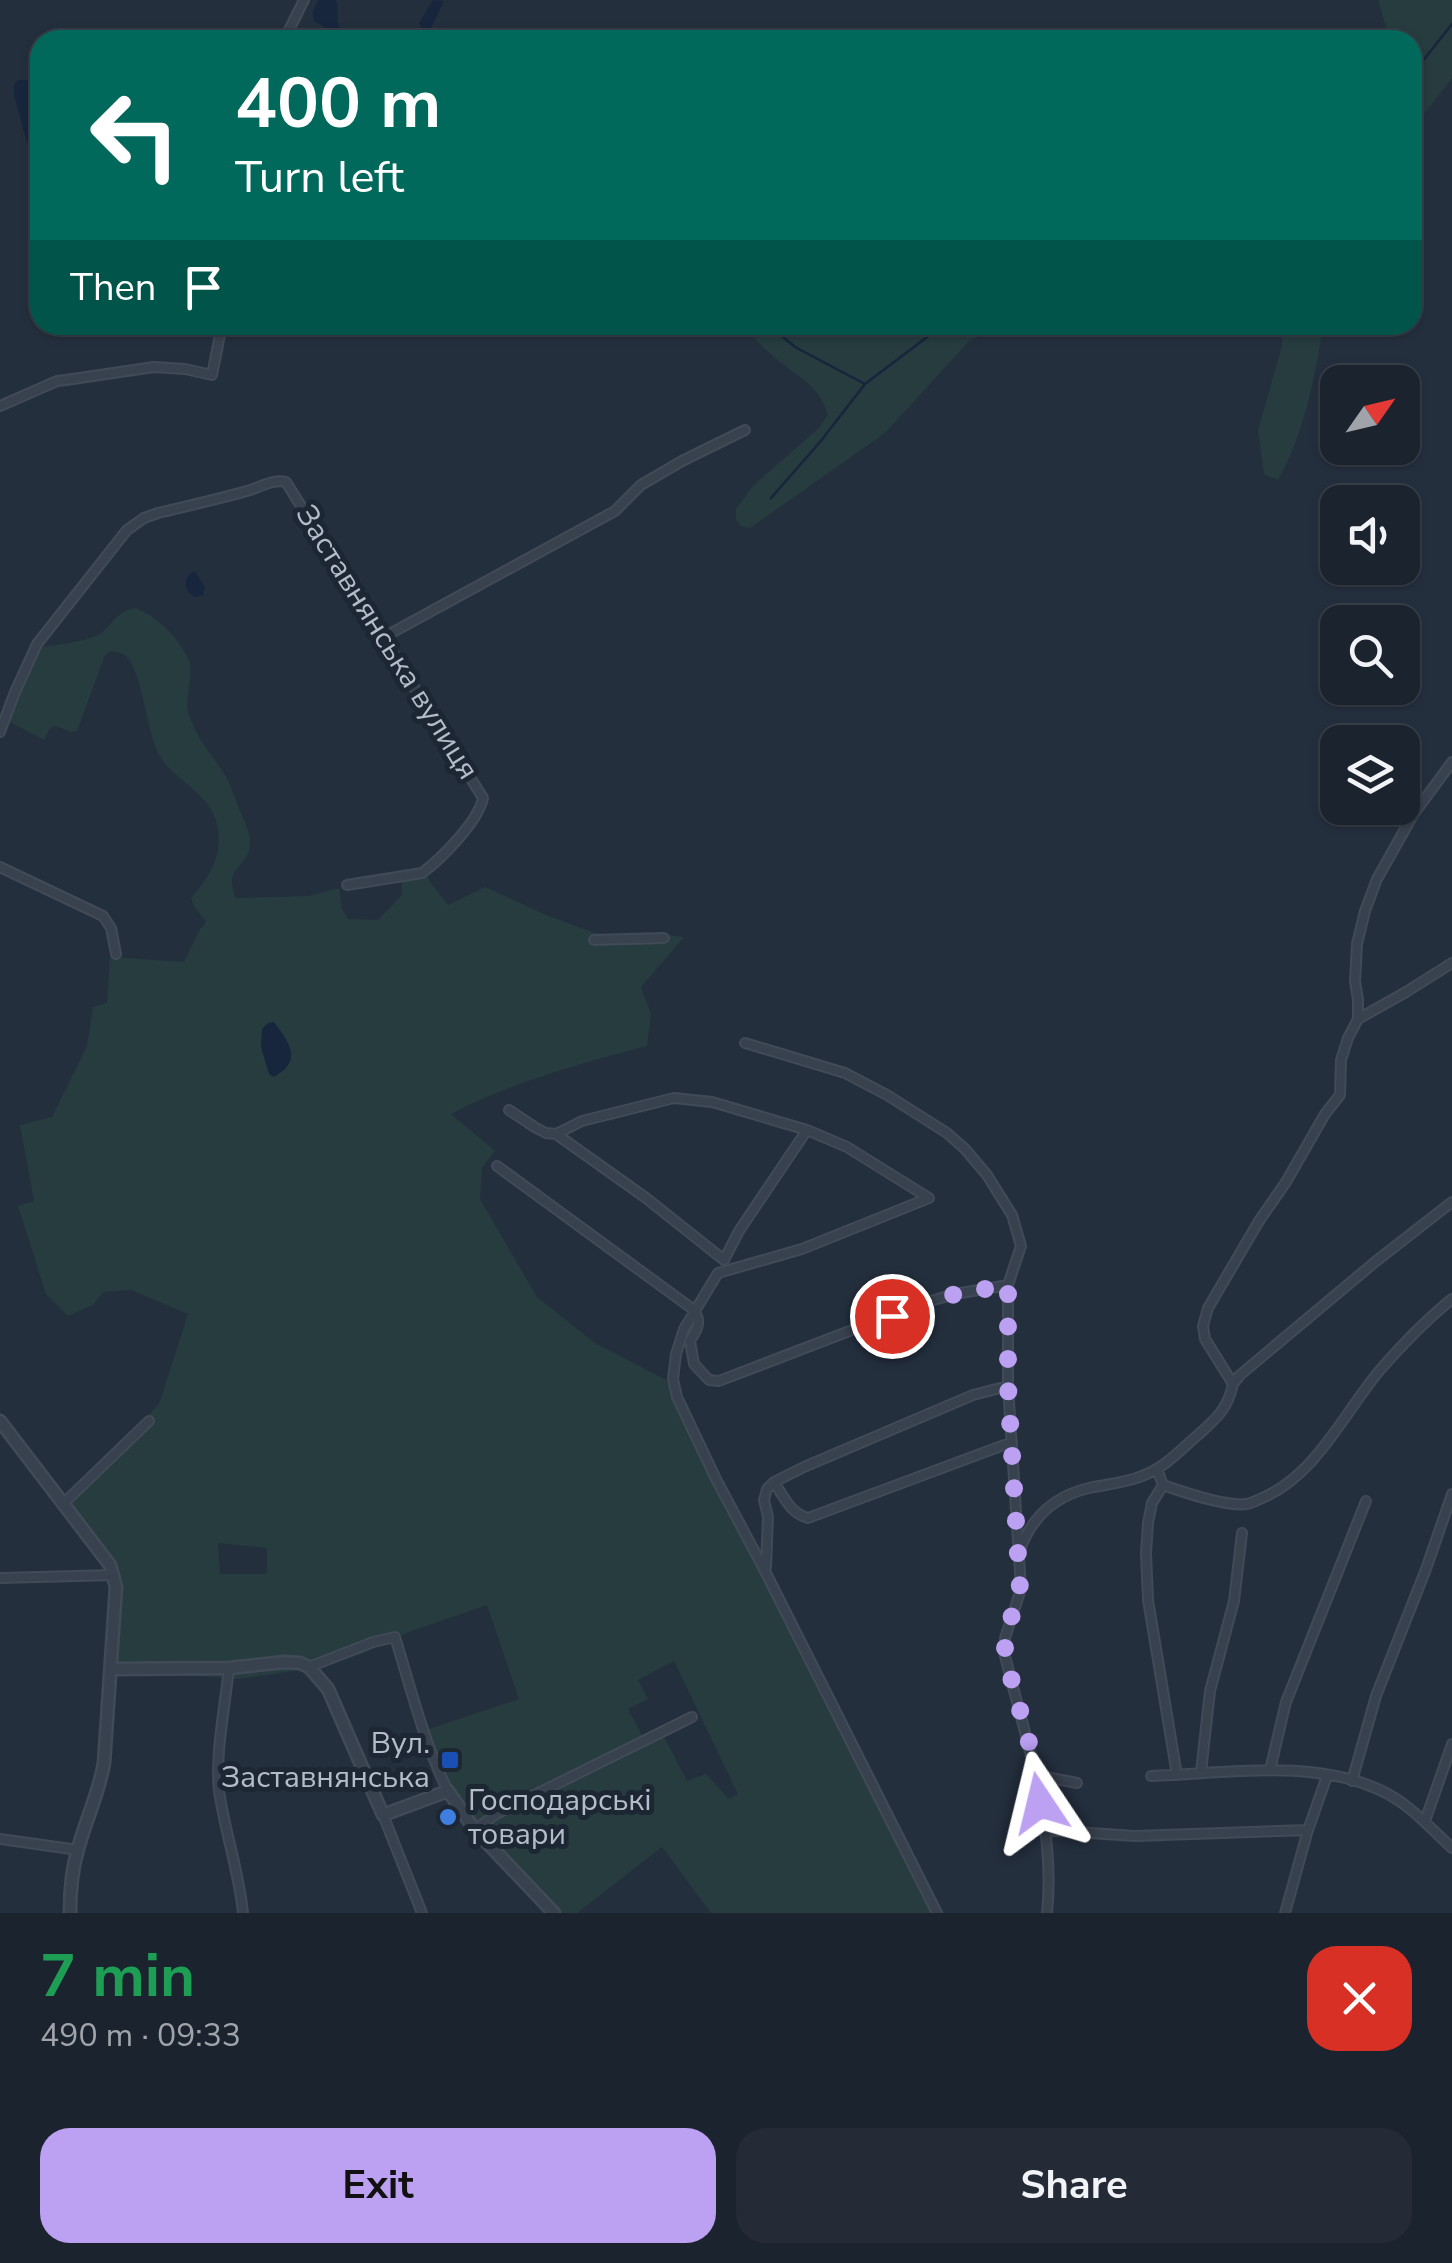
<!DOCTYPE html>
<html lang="en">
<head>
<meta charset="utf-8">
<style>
  :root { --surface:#1b232e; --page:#242b36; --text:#f1f3f6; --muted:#a0a4aa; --line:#39404a; --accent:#bca0f2 }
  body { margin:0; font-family:"Nunito Sans",sans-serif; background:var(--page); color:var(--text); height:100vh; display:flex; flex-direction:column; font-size:38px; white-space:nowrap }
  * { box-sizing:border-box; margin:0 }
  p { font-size:32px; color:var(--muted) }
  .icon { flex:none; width:55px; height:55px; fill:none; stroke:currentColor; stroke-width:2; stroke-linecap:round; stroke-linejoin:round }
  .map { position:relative; height:1913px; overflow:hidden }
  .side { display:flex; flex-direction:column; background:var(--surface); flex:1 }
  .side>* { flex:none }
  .hud { position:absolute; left:30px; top:30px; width:1392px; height:305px; border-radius:30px; box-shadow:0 2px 8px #0004,0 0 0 2px var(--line); background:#00695c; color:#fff; overflow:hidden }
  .needle { width:65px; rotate:56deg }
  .tools { position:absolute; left:1320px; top:365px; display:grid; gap:20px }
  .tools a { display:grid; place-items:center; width:100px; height:100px; border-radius:20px; background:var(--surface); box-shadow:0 2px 8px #0004,0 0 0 2px var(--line); font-size:50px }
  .pin { position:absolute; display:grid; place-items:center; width:85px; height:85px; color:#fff; margin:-42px; border:5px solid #fff; border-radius:50%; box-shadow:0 2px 10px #0007 }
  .me { position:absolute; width:110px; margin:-55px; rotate:350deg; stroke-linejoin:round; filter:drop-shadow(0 0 8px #0008) }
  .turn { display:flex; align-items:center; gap:35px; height:210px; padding:0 40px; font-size:45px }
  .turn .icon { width:130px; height:130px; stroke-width:2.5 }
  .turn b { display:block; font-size:70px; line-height:85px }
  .then { display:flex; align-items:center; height:95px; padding:0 40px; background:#0003; gap:20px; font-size:38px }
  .round { display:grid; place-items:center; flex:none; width:105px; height:105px; border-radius:30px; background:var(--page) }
  .overview { display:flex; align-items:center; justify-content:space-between; height:170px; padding:0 40px }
  h1 { font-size:60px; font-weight:700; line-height:75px; color:#1e9e55 }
  .button { display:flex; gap:20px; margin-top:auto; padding:20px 40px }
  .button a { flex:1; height:115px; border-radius:30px; background:var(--accent); color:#111; font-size:40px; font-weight:700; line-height:115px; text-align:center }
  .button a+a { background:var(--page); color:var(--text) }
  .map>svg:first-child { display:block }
  .green { fill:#263c3f; fill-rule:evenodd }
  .water { fill:#17263c }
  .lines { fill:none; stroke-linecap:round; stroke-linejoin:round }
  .stream { stroke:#17263c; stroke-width:2.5 }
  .minor-casing { stroke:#414a57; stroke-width:12 }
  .tertiary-casing { stroke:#414a57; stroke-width:15 }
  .minor { stroke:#38414e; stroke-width:8 }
  .tertiary { stroke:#38414e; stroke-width:10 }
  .route { stroke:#bca0f2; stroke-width:18; stroke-dasharray:0 32.4 }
  .transit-dot { fill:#1a4fb4; stroke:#1d2633; stroke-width:4 }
  .shop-dot { fill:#3f7fe0; stroke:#1d2633; stroke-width:4 }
  .labels { text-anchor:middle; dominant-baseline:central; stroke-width:10; stroke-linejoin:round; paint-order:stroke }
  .street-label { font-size:30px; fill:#b4bcc9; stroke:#1d2633 }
  .poi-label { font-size:30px; fill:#b4bcc9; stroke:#1d2633; text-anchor:end }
</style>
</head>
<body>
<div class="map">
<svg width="1452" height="1913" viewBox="0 0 1452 1913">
  <rect width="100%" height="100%" fill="#242f3e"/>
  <path class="green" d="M1378,0H1452V78L1413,128L1412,40H1390Z
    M741,325H1029L971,339L885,433L750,528L741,526L736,520V509L753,486L820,427L828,414C818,387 806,382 784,365C768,353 755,339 741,325Z
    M1282,325H1323C1316,375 1303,437 1278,480L1264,474L1258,430L1282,346Z
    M135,608C157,616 174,634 186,654C198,674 182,695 189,715C198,743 217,759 229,782C233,792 236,802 240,811C244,821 250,831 250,841C252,861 232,866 232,882C232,887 234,892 235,898L309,896L339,888L342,909L348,919L378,920L402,895V873L425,869L430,882L448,905L485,887L546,915L600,935L660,934L684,937L641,987L651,1014L647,1046C581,1063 511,1083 451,1114L495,1151L482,1168L480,1199L537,1297L595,1343L666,1380L804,1658L934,1913H711L662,1847L577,1913H552L448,1797L426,1730L519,1699L487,1605L409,1632L359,1655L321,1667L238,1679L111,1669L114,1585L108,1566L63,1503L159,1404L188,1314L131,1290L103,1292L93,1305L68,1316L46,1294L18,1206L34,1201L20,1125L52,1117L87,1046L93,1007L107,1003L110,957L184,962L200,929L206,922L194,906L191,898C209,878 222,857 218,829C213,792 172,782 157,751C147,729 141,668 125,655C120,652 117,652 111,651L105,655L77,731L71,732L56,726L50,728L44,740L8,721L39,648C57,644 79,643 96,636C112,628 114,612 135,608ZM218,1543L267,1548V1574H220ZM674,1661L738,1794L729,1799L706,1774L687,1781L660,1729L643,1737L628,1709L648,1699L638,1680Z"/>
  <path class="water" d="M319,0H336C339,9 336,19 339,28L335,33L314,21C311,13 314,7 319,0Z
    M433,0L444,1L430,30L424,32L419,23Z
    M18,80H34C42,99 40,122 40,143L30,145L27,143L14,95V84Z
    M195,571L205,587L203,595L195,597C183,590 182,576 195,571Z
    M274,1022C290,1044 303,1060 274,1077L269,1074L261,1047L262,1029L268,1023Z"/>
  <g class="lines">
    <path class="stream" d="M1412,70L1426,57L1452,24
      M769,325L795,347L865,384
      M771,498L820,442L865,384L943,325"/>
    <g class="minor-casing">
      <path id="minor" d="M284,40L304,0
        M0,406L57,381L66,380L154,367L185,369L212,375L222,325
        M384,637L615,511L641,485L682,461L745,430
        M0,732L15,692L37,644L127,530L144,518L158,513C188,506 218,499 247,491C261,487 272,479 286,482L483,798C478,822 441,859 422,873L347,885
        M0,867L103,916L111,928L116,954
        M594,940L664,938
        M1358,1019L1406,992L1452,963
        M745,1043L845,1073L887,1095L947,1133L965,1149L987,1175L1012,1215L1021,1246L1008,1285V1386L1021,1589L1005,1638V1656C1026,1740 1056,1826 1047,1913
        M509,1110L536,1128L546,1133L556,1134L582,1121L674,1098L712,1102L807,1130L847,1147L929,1198
        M556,1134L646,1198L724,1260
        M497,1166L694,1310C702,1322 697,1330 690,1341L694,1364L709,1380L719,1381L920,1304L955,1294L1008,1285
        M929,1198L802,1249L718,1273L684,1329L676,1354L673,1379L677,1397L716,1479L766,1573L937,1913
        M724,1260L739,1231L807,1130
        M1233,1384L1240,1375L1375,1262L1452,1202
        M1157,1469L1163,1485L1152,1503L1148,1523L1146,1553L1148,1600L1177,1775
        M774,1482C784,1497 790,1513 808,1518L1012,1442
        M1163,1485C1183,1492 1226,1507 1246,1504C1251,1504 1255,1501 1260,1499C1316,1476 1343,1414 1380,1370C1401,1346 1427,1319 1452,1299
        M64,1503L149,1421
        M1021,1547C1033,1516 1055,1496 1089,1488C1107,1484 1125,1483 1142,1476C1165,1468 1181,1449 1199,1434C1217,1418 1228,1408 1233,1384L1205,1339L1203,1326L1208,1308L1259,1221L1286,1182L1325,1114L1340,1095L1341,1060L1348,1038L1358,1019V1000L1355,981L1357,944L1365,911L1377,879L1413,815L1452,762
        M766,1568L768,1517L764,1500L767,1489L774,1482L804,1467L973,1395L1008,1386
        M0,1578L114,1575
        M309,1667L373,1642L395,1637C411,1689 424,1743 448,1791
        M229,1668C225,1706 215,1755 219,1791C225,1832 239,1872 243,1913
        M1270,1770L1286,1702L1366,1501
        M1201,1772L1210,1691L1234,1601L1242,1533
        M1036,1775L1077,1783
        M1151,1776C1224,1774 1311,1758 1380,1790C1409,1803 1429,1827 1452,1848
        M1352,1781L1376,1696L1426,1569L1452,1494
        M383,1815L422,1913
        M1425,1821L1452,1744
        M475,1830L496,1814L692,1717
        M1044,1830L1135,1836L1308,1830
        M0,1839L78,1850
        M1285,1913L1308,1830L1327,1776"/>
    </g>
    <g class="tertiary-casing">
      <path id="tertiary" d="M0,1421L110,1565L116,1587L104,1763C99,1793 86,1819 78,1849C72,1869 70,1891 70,1913
        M111,1669L229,1668L285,1662L300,1663L309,1667L328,1689L383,1815L448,1791L475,1830L554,1913"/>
    </g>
    <use href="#minor" class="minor"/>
    <use href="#tertiary" class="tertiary"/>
  </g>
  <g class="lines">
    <path class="route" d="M892,1316L955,1294L1008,1285V1386L1020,1589L1005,1638V1656L1030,1746L1040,1803"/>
  </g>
  <rect class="transit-dot" x="440" y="1750" width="20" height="20" rx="5"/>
  <circle class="shop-dot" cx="448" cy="1817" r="10"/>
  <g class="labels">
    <g class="street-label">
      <text transform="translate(387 642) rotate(58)">Заставнянська вулиця</text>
    </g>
    <g class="poi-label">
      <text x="430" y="1743">Вул.<tspan x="430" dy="34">Заставнянська</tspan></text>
      <text x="468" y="1800" text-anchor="start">Господарські<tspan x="468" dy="34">товари</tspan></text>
    </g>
  </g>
</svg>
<div class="tools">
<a><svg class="needle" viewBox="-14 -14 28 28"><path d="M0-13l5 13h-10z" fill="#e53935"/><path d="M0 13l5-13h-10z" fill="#a0a4aa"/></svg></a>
<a><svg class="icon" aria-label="sound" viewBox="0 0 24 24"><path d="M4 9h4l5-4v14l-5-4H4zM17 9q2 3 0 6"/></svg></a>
<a><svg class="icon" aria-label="search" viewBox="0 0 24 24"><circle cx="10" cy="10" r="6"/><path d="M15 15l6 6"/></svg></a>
<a><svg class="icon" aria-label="layers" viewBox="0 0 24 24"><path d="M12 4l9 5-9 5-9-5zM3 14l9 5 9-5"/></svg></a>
</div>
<div class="pin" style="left:892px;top:1316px;background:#d93025"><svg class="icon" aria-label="arrive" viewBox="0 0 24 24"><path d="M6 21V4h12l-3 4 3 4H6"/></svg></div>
<svg class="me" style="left:1040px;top:1803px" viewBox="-20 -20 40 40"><path d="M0-17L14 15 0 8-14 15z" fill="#bca0f2" stroke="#fff" stroke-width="4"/></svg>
<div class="hud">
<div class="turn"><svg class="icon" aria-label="left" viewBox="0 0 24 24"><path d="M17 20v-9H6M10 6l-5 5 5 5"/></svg><div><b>400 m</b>Turn left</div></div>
<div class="then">Then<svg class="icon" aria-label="arrive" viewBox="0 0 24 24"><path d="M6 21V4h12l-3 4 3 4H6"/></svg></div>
</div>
</div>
<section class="side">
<div class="overview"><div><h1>7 min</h1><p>490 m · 09:33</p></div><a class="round" style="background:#d93025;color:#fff"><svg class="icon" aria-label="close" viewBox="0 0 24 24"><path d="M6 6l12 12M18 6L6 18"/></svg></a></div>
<div class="button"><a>Exit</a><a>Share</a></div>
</section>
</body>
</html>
